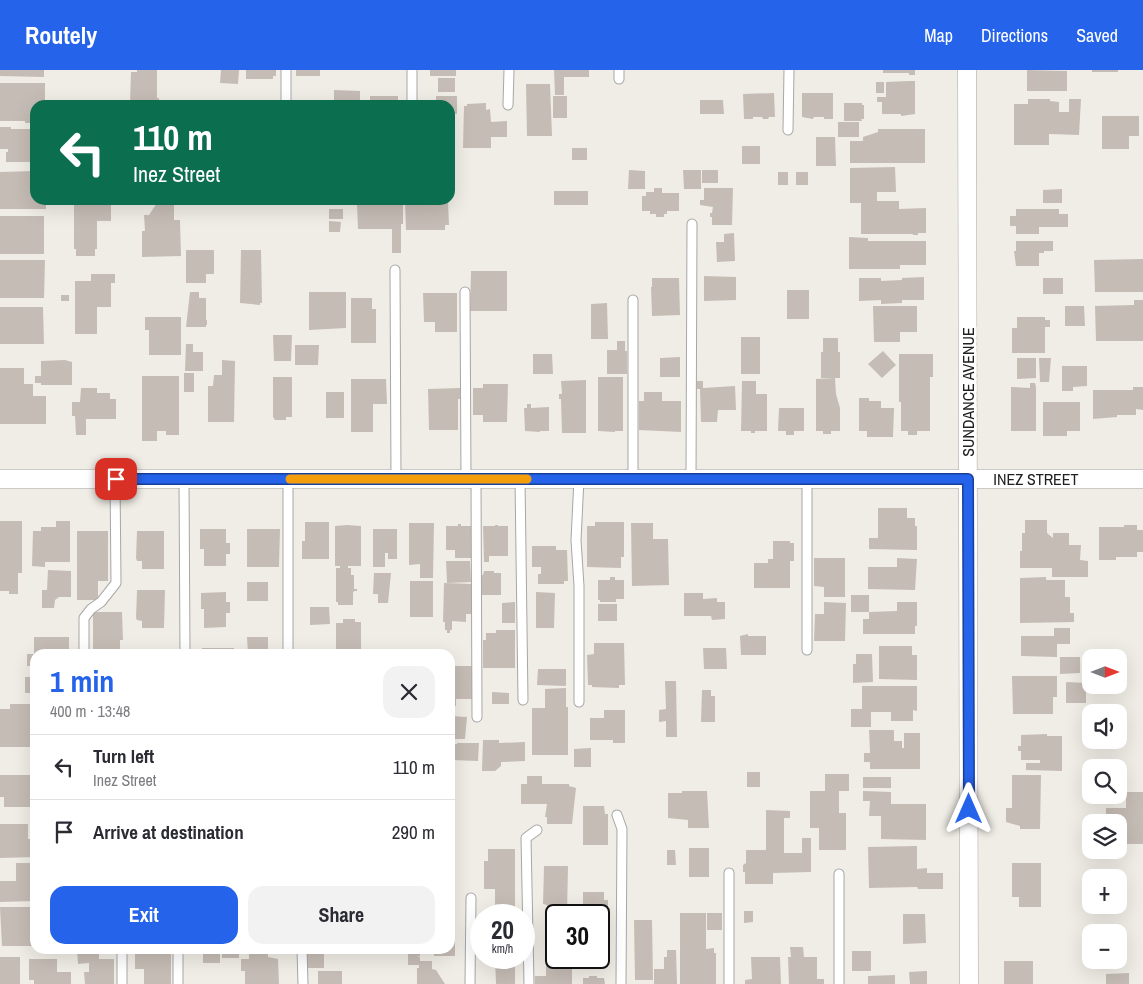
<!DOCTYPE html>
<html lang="en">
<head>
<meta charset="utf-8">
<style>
  :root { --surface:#fff; --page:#f2f2f3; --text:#2b2b33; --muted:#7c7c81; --line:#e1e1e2; --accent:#2563eb }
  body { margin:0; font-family:"Archivo Narrow",sans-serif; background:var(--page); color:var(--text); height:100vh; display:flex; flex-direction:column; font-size:19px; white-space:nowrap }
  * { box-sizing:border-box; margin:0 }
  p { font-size:16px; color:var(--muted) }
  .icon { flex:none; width:28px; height:28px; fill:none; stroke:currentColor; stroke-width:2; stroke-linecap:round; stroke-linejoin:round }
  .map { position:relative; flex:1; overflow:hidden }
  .panel { position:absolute; left:30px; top:579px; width:425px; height:305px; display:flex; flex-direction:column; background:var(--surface); border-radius:15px; box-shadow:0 5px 20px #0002 }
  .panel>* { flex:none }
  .banner { position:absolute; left:30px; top:30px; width:425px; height:105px; border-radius:15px; box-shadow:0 5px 20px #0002; background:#0b6e4f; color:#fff; overflow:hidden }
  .needle { width:32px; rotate:90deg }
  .buttons { position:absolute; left:1082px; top:579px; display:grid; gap:10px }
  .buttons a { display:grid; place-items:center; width:45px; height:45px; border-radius:10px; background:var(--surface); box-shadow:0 5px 20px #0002; font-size:25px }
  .speed { position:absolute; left:470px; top:834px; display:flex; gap:10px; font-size:25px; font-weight:700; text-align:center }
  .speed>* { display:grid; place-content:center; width:65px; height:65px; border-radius:50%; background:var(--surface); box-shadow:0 5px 20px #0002; line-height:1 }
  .speed small { font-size:12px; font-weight:400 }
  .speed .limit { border:2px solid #111; border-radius:8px; background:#fff; color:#111 }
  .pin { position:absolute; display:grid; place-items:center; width:42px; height:42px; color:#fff; margin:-21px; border-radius:10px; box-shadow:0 2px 8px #0006 }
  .me { position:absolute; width:55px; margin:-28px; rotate:0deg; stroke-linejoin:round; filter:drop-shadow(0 0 4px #0008) }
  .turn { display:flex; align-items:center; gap:18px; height:105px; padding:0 20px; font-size:22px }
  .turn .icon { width:65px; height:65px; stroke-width:2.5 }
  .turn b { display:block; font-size:35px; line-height:42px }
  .round { display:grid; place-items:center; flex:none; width:52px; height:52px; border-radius:15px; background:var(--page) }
  .head { display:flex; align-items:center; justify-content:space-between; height:85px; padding:0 20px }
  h1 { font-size:30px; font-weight:800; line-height:38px; color:var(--accent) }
  .button { display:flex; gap:10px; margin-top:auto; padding:10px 20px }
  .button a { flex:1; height:58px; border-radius:15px; background:var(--accent); color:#fff; font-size:20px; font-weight:800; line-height:58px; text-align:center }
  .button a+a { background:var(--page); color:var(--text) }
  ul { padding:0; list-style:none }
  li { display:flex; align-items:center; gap:15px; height:65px; padding:0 20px; border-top:1px solid var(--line) }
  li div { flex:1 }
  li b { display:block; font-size:19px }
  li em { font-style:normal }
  header { display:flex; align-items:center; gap:30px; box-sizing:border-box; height:70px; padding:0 25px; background:var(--accent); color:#fff }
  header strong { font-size:24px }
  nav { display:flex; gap:28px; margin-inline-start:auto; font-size:18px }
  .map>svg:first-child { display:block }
  .building { fill:#c5bcb5 }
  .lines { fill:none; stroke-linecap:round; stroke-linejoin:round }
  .lane-casing { stroke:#a7a7a7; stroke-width:11 }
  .street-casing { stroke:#a7a7a7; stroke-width:19 }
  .lane { stroke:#fff; stroke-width:9 }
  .street { stroke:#fff; stroke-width:18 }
  .route-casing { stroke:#184099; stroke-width:12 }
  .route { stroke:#2563eb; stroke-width:9 }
  .slow { stroke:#f59e0b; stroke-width:9 }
  .labels { text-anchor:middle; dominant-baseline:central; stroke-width:5; stroke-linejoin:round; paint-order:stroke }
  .street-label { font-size:16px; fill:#202020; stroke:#fff }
</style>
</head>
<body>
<header>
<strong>Routely</strong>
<nav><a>Map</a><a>Directions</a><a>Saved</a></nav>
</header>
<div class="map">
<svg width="1143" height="914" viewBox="0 0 1143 914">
  <rect width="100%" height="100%" fill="#f0ede6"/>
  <path class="building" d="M0,0H44V7L0,6Z
    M137,0H157V28H159V35H130L131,2H137Z
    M221,0H239L238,14L220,13Z
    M246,0H276V6H273V9H246Z
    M296,0H320V6H296Z
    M430,0H456V6H430Z
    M554,0H589V7H564V25H555Z
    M883,0H915V5H909V3H883Z
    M1027,0L1067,1V21H1027Z
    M1092,0H1118V2H1092Z
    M438,8H455V22H438Z
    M908,11H915V44L901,46V44H882V32H877V27H886V12Z
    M876,12H884V23H876Z
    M0,13H45V35H35V53H25V51H0Z
    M526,14H550L552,66H527Z
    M334,20L360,21V35H334Z
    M774,23L775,47H769L768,49H763L762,47H753V49H744L743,24Z
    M802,23H833V49H824V47H814L813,49L802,47Z
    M370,26H398V35H370Z
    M436,26H457V44H455V75H450V35H436Z
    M553,26H567V48H553Z
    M1028,29H1050V31L1059,32V42H1069V29H1081L1079,65L1049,64V75H1014V34H1028Z
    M700,30H723L724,44H700Z
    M229,32L238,33V35H222V33Z
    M486,33V40L490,39L491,52L507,51V67H491V78H463L464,36H467V34Z
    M844,33H862V35H864V49H861L862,51H844Z
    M1102,46H1139V66H1129V79H1102Z
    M838,52H859V67H838Z
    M0,57H11V59H35V92H6V82H8V79H0Z
    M878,59H925V93H850V71H863V67L878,62Z
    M816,67H835L836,96H816Z
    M742,76H760V94H742Z
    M572,78H587V90H572Z
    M895,97L896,122H877V131H899V139L926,138V163H918V165H913V164H861V133H850V98Z
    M629,100L645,101V119H628Z
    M683,100H701V119H684Z
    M702,100H718V113H702Z
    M35,101V130H46V139H0V102Z
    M778,102H788V115H778Z
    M796,102H808V115H796Z
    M654,118H662V123H679V141H667V144H664V147H656V144H650V141H642V126H646V122H654Z
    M704,118H733L732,155H712V147H710V143H712L713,137L700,135V130H704Z
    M1062,119V133H1043V120Z
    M554,121H588V135H554Z
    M74,130H111V151H97V179H95V186H76V179H74Z
    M405,130L448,131L449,155H445V160H406Z
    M157,133H174V150H180L181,186L142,187V161H145L144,145H149Z
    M357,134H403V154H401V183H392V159H358Z
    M329,139H343V149H329Z
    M1016,139H1059V144H1068V157H1039V164H1016V156H1010V146H1016Z
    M0,146H44V184H0Z
    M329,151L341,152L340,162H329Z
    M734,163L735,191L717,192L716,172H724V164Z
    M849,167L868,168V171H926V195H900V199H849Z
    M1016,171H1053V181H1044V183H1039V196H1016L1014,181H1016Z
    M186,180H214V204H206V213H186Z
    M241,180H261L262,233H260V235L240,233Z
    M1143,189V222H1095L1094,190Z
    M0,190H45L44,228H0Z
    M471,201H507V241H470Z
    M91,204H115V213H111V237H97V264H75V211H91Z
    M704,206L736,207V230L704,231Z
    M924,207V230H902V233L881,234V230L859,231V208H881V211L902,210V208Z
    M652,208H679L680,245L652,246L651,217H652Z
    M1043,208H1063V224H1043Z
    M787,220H809V249H787Z
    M190,222H199V228H206V250H207V255H206V257H186Z
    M309,222H346V258L309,260Z
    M423,223H457V262H435V252H424Z
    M61,225H69V231H61Z
    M351,228H372V239H376V273H351Z
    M1134,230H1143V271H1096L1095,236L1134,235Z
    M607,233L608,269H591V234Z
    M873,236H917V262H900V272H874Z
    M1065,236H1084L1085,256H1065Z
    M0,237H43L44,274H0Z
    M145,247H181V285H149V260H145Z
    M1017,247H1045V250H1050V257H1045V283H1012V258H1017Z
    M273,265H292L291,291H274Z
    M741,267H760V304H741Z
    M823,268H838V282H840V308H821V282H823Z
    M617,271H625V281H627V304H607V280H617Z
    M186,274H193V282H203V301H185Z
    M295,275H319L318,295H295Z
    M883,281L896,295L882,308L868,294Z
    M533,284H552L553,304H533Z
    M899,284H933V307H930V361H917V365H908V361H901V332H899Z
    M680,287V307H660V288Z
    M1017,288H1036V308L1017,309Z
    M1039,288H1051L1049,312H1040Z
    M65,290L72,292V315H41V313H35V306H41V291Z
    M222,290L235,291L234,352H208V316H213L214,305H222Z
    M1062,296H1087V316L1073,317V321H1062Z
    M0,298H24V314H33V326H46V354H0Z
    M184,303H194V322H184Z
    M142,306H179V365H166V361H157V371H142Z
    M273,307H292V347H286V350H275L273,347Z
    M598,307H623V361H615V362L598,361Z
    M835,308L836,324L840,338V361H831V364H823V361H816V309Z
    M351,309H386L387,334H373V362H351Z
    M586,310V363H562L561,329H559V324H562L561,311Z
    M697,311H703V318L735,316L736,340H718L717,352H701L700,319H697Z
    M742,311H756V324H767V361H755V363H751V361H741Z
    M1030,313H1035L1036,317V361H1011V317L1030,318Z
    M483,314H508L507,352H483V345H473V318H483Z
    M1133,317H1143V340L1136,339V345H1117V347L1093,349V320H1133Z
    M81,318H97V323H110V329H116V349H86V365H76L75,346H72V332H80Z
    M460,318V329H458V360H429L428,319Z
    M326,322H344V348H326Z
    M644,322H662V331H681V362L639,360V331H644Z
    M859,328H869V331H881V338H894L893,367H867V361H859Z
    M1043,332H1080V361H1067V366H1043Z
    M527,334H531V338L549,337V361H540V362L525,361L524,338H527Z
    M779,338H804V361H794V365H786V361H778Z
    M878,438H907V448H915V456H917V480L869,479V468H878Z
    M1025,450H1047V463L1053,468V463H1069V475H1081L1080,490L1088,491V507H1052V498H1020V481H1022V463H1025Z
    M0,451H22V503H18V524H9V521H0Z
    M56,451H70V492H45V497L32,496L33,461H41V457H56Z
    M305,452H329V489H302V471H305Z
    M595,452H624V487H621V498L587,497V456H595Z
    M409,453H434L433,508H420V494L409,495Z
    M631,453H653V469H668L669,515L632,516Z
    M458,454H461V456H471V488H455V480H446V456H458Z
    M347,455L361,456V496H348V498H351V505H354V519H357V521H354L353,523V535H338V532H336V498H340V496H335V456Z
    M495,455H498V456H508V486H489V492H484L483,456H495Z
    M1124,455H1137V460H1143V482H1137V487H1116V490H1099V457H1124Z
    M200,459H226V473H230V484H226V496H204V479H200Z
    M247,459H280L279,497H247Z
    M373,459H397V489H388V483H385V497H373Z
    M77,461H108V511H98V530H77Z
    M137,461H164V499H142V491H137L136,488Z
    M773,471H790V473H794V491H790V518H754V493H768V489H773Z
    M532,476H556V480H567L568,511H564V514H538V504H541V497H532Z
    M814,488H845V527H824V517L814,516Z
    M897,488L917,489L915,520L868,519V497H897Z
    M446,491H470L471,512L447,513Z
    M48,500L71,501V527H59L55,530L54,538H42V520H47Z
    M484,501H494V503H501V525H481V505H483Z
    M374,503H391L388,533H378V524H373Z
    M610,507H615V510H624V529H616V532H600V530H598V510H610Z
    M1046,507V510H1065V527H1070V543H1074V552L1020,553V508Z
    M410,511H433V547H410Z
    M247,512H268V531H247Z
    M444,513L473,514L472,544H466V552L452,551V560H450V563H447V560H445V552H443Z
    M137,520H165L164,558H142V551L137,550L136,548Z
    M226,522V532H230V543H226V557L204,558V539H201V523Z
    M536,522L555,523L554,558H536Z
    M684,523H703V529L717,528V532H725V549L712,550L711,546H684Z
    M851,525H869V542L897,541V532H917V556H915V564H863V549H869V542H851Z
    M515,532V553H502V533Z
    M824,532L846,533L845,571H814L815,544H824Z
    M598,534H617V551H598Z
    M310,537H329L330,554L310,555Z
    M93,542H122L123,570H120V579H93Z
    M343,549H355V552H361V584H336V553H343Z
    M1054,558H1070V574H1057V587L1021,586V566H1054Z
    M496,560H515V598H483V570H486V563H496Z
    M748,564V566H766V585H741L740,566Z
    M34,567H69V584H34Z
    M247,567H268V582L275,580L278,581V584H248Z
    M594,573H624L625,615H619V618L592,617V615H588L587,585L594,584Z
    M879,576H912V585H917V610L879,609Z
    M202,578H234V584H202Z
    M703,578H726L727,599H704Z
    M137,579H165V584H137Z
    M27,584H35V596H27Z
    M856,584H872L873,612L853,613V594H856Z
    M1060,587H1080V603L1060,604Z
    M450,596H474V629H456V636H450Z
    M538,599H566V616L537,615Z
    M1012,606H1057V627H1053V644H1013Z
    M25,607H35V623H25Z
    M665,611H676L677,667H666V651L659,652V640L666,639Z
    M1067,612L1086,613V633H1066V613Z
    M862,616H917V641L913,640V651H891V642H871V657H851V639H862Z
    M566,618V637H568V685H532V638H545V619Z
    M702,620H711V626H715V652H701Z
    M492,622L509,623V634H492Z
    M10,634H35V677H0V639H10Z
    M604,640H625V673H613V670H590V648H604Z
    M451,646L467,647L465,669H451Z
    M869,660H894V671H902V678H904V663H920V699H870V692H864V683H870Z
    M1047,664V666H1062V701L1026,700V693H1040V690H1021V681H1018V676H1021V665Z
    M483,670H499V673L525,672V691L501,692V696L495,701H482Z
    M457,673H479L478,691L450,690V674H457Z
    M591,678V697H574V679Z
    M747,702H760V717H747Z
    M825,704H849V721H839V743H846V780H819V758H810V721H825Z
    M0,705H35V734H30V737H4V727H0Z
    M1012,705H1041L1040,759H1020V756L1006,752V738H1012Z
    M527,706H542V714H569V716L576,718L572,754H547V747H545L547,734H521V714H527Z
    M863,707H891V718H863Z
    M682,721H707L709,758H688V750L668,748V723H682Z
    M863,721L891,722V734H926V770L881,769V746H869L870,731H863Z
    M1126,722H1143V774H1119V752H1106V738H1126Z
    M1094,725H1119V728H1094Z
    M583,736H604L605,744H608V775H583Z
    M766,740L790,741V748H784V783H802V768H811V802L773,803V814H745V802H743V795L746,793V780H766Z
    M1083,751H1094V752H1091V778L1083,777Z
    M0,754H28V769H35V787L0,788Z
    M917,776V799L927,798V803H943V819H918L917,817L869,818L868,777Z
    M689,778H709V807H689Z
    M488,779H515V840H495V819H484V791H488Z
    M667,780H675L676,795H667Z
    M16,793H35V831L0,832V811H16Z
    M1012,793H1041V837H1019V827H1012Z
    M544,796H568L567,845H556V853H548L547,835L543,834Z
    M583,822H604V830H608V861H599V845H583Z
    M0,837H35V876H2Z
    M744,841H753V852L744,853Z
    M680,843H706V879L714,878V883H716V914H680Z
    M707,843H722V860H707Z
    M903,844H925L926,873L903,874Z
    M634,850H652L653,910H635Z
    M450,859H455V886H434L433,879H450Z
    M790,877H803L804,887H817V909H824V914H789L788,887H791Z
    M77,879H99V889H114V914H85L84,902H89V893L78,894Z
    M135,879H171V914H144V899H135Z
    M203,879H220V893H203Z
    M222,879H239V888H222Z
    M305,879H324V898H305Z
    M408,879H420V886H417L420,887V891H432V899L436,900L445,914H417V898H419V895H408Z
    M249,880H268V887L278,889L279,914H245V901H241V889H249Z
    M667,880H676L677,914H654V899H664V887H667Z
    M852,881H871V901H852Z
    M0,887H20V914H0Z
    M751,887H780L781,914H745V910L752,909Z
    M495,888H515V914H496Z
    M29,889H57V902H71V914H34V910H29Z
    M1004,891H1033V914H1004Z
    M546,893H572V914H535V906H546Z
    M318,901H342V914H318Z
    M927,901V914H910L909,902Z
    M1129,903V914H1106V904Z
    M895,905V914H868V906Z
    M589,906H597V908H604L605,914H583V908H589Z"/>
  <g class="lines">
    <g class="lane-casing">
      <path id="lane" d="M286,0V35
        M412,0V35
        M619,9V0
        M508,35L509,0
        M788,60L789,0
        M395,200L396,409
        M465,222L466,409
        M184,409L185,584
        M288,409V584
        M476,409L477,647
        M520,409L523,630
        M579,409L576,470L579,516V632
        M633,409V230
        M691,409L692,154
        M807,409V580
        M84,584V548L91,539L101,532L116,513L115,409
        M617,745L622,759L621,914
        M178,879V914
        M302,879L303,914
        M122,914V879
        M470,914L471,828
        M529,914L526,768L537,760
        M729,914V803
        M839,914V804"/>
    </g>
    <g class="street-casing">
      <path id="street" d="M967,0L969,914
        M0,409H1143"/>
    </g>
    <use href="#lane" class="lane"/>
    <use href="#street" class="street"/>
  </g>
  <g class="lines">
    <g class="route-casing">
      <path id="route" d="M116,409H968L969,739"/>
    </g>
    <use href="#route" class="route"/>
    <path class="slow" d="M290,409H527"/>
  </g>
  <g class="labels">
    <g class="street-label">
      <text transform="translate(968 322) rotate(-90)">SUNDANCE AVENUE</text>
      <text x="1036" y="409">INEZ STREET</text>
    </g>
  </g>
</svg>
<div class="buttons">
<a><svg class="needle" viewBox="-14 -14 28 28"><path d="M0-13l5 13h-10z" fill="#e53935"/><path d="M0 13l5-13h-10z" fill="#7c7c81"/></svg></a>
<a><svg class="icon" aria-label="sound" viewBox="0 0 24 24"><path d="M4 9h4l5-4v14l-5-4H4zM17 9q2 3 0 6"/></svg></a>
<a><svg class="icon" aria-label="search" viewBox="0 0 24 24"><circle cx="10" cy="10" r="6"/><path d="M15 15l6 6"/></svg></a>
<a><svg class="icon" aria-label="layers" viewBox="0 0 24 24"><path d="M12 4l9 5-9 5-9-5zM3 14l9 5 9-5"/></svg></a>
<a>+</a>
<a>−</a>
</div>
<div class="speed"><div>20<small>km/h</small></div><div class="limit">30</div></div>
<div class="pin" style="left:116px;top:409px;background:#d93025"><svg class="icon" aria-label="arrive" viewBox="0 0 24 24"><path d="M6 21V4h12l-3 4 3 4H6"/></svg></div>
<svg class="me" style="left:969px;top:739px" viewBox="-20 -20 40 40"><path d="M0-17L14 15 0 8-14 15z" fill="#2563eb" stroke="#fff" stroke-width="4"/></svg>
<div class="banner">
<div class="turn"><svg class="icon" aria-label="left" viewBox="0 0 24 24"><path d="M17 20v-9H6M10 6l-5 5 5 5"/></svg><div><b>110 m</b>Inez Street</div></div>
</div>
<section class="panel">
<div class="head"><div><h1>1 min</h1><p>400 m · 13:48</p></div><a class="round"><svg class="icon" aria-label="close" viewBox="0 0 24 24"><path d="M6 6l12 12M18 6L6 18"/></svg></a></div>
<ul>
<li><svg class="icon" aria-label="left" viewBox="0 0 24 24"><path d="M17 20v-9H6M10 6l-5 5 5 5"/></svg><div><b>Turn left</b><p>Inez Street</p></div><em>110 m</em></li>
<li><svg class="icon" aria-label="arrive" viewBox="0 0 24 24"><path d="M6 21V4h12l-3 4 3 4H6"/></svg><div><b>Arrive at destination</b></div><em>290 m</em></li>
</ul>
<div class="button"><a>Exit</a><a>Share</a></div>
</section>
</div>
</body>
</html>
